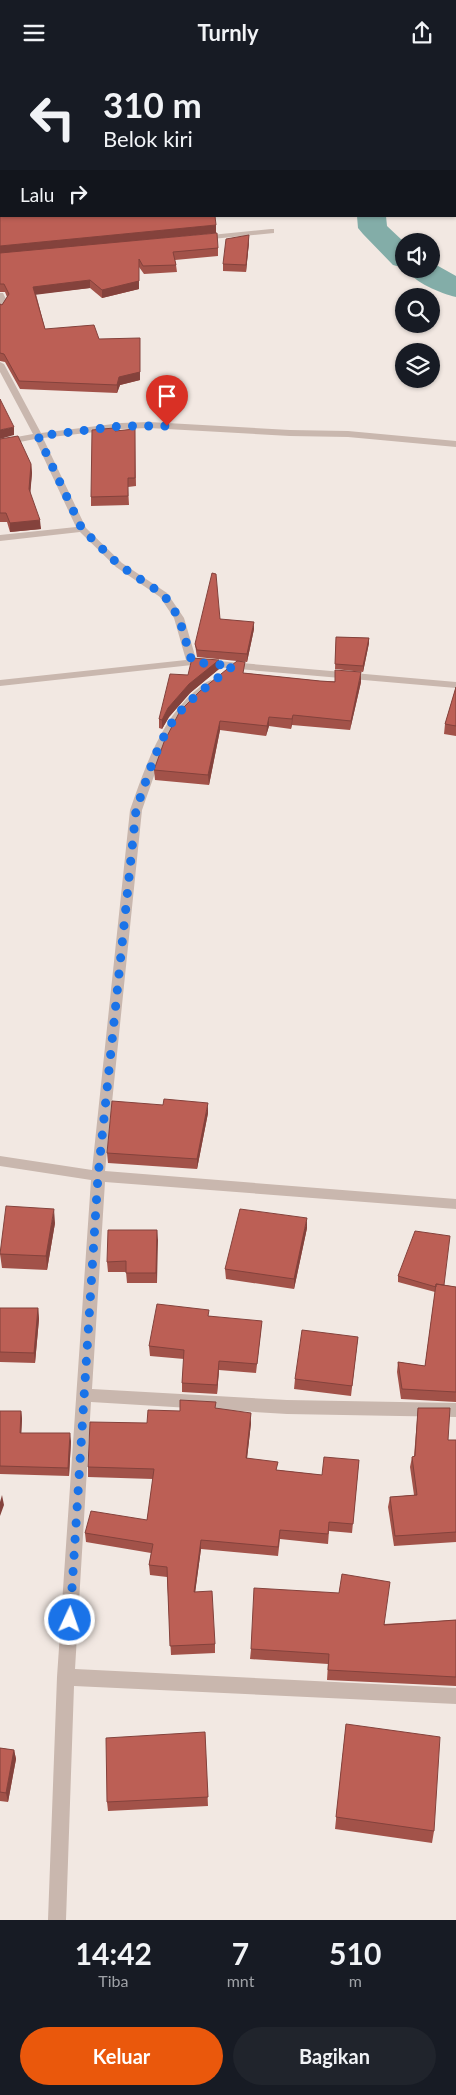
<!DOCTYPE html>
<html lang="id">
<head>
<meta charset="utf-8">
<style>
  :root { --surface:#171b24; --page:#20242c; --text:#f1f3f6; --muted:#9ea1a6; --accent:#ea580c }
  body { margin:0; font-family:Lato,sans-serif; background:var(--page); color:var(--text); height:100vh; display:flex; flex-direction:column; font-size:19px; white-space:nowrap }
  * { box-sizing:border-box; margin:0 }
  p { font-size:16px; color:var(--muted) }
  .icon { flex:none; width:28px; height:28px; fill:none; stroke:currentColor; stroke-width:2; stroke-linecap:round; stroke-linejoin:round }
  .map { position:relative; height:1855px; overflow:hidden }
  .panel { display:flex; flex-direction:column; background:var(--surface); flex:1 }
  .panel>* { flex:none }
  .banner { position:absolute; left:0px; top:0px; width:456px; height:152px; box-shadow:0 1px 4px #0004; background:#171b24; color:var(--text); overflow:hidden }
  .controls { position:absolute; left:395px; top:168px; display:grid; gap:10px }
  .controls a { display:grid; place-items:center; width:45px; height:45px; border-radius:50%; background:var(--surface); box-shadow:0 1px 4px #0004; font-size:25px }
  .pin { position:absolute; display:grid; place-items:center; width:42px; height:42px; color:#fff; margin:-51px -21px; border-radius:50% 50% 50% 0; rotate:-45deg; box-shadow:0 0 5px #0007 }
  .pin .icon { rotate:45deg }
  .me { position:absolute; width:55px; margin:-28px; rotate:3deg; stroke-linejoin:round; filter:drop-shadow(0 0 4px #0008) }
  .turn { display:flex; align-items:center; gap:18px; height:105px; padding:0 20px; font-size:22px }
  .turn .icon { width:65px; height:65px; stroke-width:2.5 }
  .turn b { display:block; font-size:35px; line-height:42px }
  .then { display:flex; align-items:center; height:48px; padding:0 20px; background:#0003; gap:10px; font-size:19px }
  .eta { display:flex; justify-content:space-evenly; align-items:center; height:85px; text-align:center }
  .eta b { font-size:30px; font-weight:700; line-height:35px }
  .action { display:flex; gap:10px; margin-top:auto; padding:10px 20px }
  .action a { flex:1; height:58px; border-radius:30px; background:var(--accent); color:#fff; font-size:20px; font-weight:700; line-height:58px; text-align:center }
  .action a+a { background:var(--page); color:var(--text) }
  header { display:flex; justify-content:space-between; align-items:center; height:65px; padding:0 20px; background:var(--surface); font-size:22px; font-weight:700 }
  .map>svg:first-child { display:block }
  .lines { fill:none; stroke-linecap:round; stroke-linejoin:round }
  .river { fill:#83ada8; fill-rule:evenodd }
  .minor { fill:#c9b7ae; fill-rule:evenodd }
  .wall { fill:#a25249 }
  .shaded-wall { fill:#84423c }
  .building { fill:#bc5f55; stroke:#84423c }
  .route { stroke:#1a73e8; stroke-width:9; stroke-dasharray:0 16.2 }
</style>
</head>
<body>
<header><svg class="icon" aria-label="menu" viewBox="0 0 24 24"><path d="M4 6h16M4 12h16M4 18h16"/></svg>Turnly<svg class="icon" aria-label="share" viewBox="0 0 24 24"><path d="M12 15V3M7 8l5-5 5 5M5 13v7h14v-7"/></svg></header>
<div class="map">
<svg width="456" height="1855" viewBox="0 0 456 1855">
  <rect width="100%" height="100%" fill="#f2e8e2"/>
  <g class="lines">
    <path class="river" d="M133,0H162L163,1H133Z
      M357,151H386L387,161L404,177V203L393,200L363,169L358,163Z
      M431,197L456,211V232C440,228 415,218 406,204H431Z"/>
    <path class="minor" d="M271,164H274V168L201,175L197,173L201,171Z
      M0,228H3L8,238L3,246H0Z
      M0,297L4,299L41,368L121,358L149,357L290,365L348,366L456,376V382L348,372L290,371L149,363L121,364L43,373L86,463L122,498L167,528L184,553L196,594L456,617V623L192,600L0,621V615L186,595L174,553L160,532L116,502L80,467L0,476V470L76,462L35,374L0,381V375L33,369L0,307Z
      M211,615L216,618L215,620L199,633L177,660L161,691L142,745L105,1106L456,1134V1144L105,1117L92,1324L287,1335L456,1338V1352L287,1349L91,1337L75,1604L456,1623V1639L74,1621L66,1855H48L57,1612L91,1115L0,1101V1091L92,1105L130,745C145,703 160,656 195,626C200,622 205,617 211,615Z"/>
  </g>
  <path class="wall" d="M0,0H61V1H1V151L216,160V168L132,176L218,183V191L175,195L176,200L177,207L144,209L139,202V224L102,233L90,223L36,229L45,264L99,274L140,315L120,320L117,328L20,324L5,297L0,296V239L2,240L7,232L5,227H0Z
    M249,177L246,207L223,206V199Z
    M135,364L136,421L128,422L129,440L91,441V432L115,366Z
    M0,374L31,399L32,408L30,427L41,464L10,467L7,457H0Z
    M220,554L254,564L247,597L197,592L196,586L195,579Z
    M336,572L369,573V578L363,607L335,604Z
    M219,595V604L190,628L169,652L162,664L159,663V654L188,610Z
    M245,608L320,616L361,617L350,665L292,660L291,664L269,661L266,671L220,665L209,720L155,715L154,705Z
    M456,622V671L444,669L445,659Z
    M208,1048L197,1104L108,1098L107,1088Z
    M55,1158L47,1205L2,1203L0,1189Z
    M307,1163L294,1224L226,1214L225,1204Z
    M157,1165V1218H127L126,1207H108L107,1197Z
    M398,1211L456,1222V1337L401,1334L397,1307L398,1297L425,1301L435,1227L398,1217Z
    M0,1243H38L39,1254L35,1298L0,1297Z
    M209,1251L261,1265L256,1308L219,1305L217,1329L182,1327V1318L184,1294L150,1291L149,1281Z
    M358,1272L351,1331L294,1324L295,1314Z
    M216,1343L251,1358L247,1393L277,1405L322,1410L359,1395L352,1468L329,1466L328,1479L280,1474L278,1491L201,1484L195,1527L215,1579V1588L171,1590L167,1512L150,1510L149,1500L151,1488L86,1477L85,1468L147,1455L153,1414L88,1412V1402L147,1358L180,1346Z
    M418,1343L448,1375H456V1477L394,1481L388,1442L390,1432L414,1430L410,1402L412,1392L414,1391Z
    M0,1346H21L22,1354L21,1368L71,1376L69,1411L0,1409Z
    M456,1555V1621L327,1615L328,1599L250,1594L251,1584L384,1559Z
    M346,1659L434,1766L432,1778L335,1764Z
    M205,1667L208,1741L108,1746L107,1737Z
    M0,1683L14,1685L16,1694L8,1737L0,1736Z"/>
  <path class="shaded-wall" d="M216,160V168L0,189V181Z
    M249,170V177L246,207V200Z
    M139,194V224L102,233V225Z
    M90,215V223L34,230L33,222Z
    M140,273V315L120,320L117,328V320L119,312Z
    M14,362V370L0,374V365Z
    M31,399L32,408L30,432L29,424Z
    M40,455L41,464L10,467V458Z
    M254,557V564L247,597V589Z
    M369,573V578L363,607V601Z
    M219,595V604L190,628L169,652L162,664V655L168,643L189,619Z
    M361,607V617L350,665L351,656Z
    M293,650L292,660L291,664L292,654Z
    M269,652V661L266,671L267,661Z
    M220,656V665L209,720L208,710Z
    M208,1038V1048L197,1104V1094Z
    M54,1144L55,1158L47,1205L46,1191Z
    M307,1153V1163L294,1224V1214Z
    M157,1165L158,1175L157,1218L156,1208Z
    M38,1243L39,1254L35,1298L34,1288Z
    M219,1296V1305L217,1329V1320Z
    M21,1346L22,1354L21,1376L20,1368Z
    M251,1348V1358L246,1402V1393Z
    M70,1368L71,1376L69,1411L68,1403Z
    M2,1430L4,1440L0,1451V1437Z
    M201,1475V1484L194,1536V1527Z
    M14,1685L16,1694L8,1737L6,1728Z"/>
  <path class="building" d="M2,0H61V1H2Z
    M0,5H1V78H0Z
    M0,85H1V151H215L216,160L0,181Z
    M217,168L218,183L173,187L176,200L143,201L139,194V216L102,225L90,215L33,222L45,264L94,260L99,274L140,273V307L119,312L117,320L19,316L4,289L0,288V239L2,240L9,229L4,219H0V188Z
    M249,170L246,200L223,199L226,174Z
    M0,334L14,362L0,365Z
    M114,363L115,366L135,364V413H128V431L91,432L92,365Z
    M18,371L31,399L29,424L40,455L10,458L6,448H0V374Z
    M212,508L216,509L220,554L254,557L247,589L197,585L195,579Z
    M336,572L369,573L363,601L335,599Z
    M192,593L219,595L189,619L168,643L162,655L159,654L170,609L188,610Z
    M237,596L245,597L243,608L320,616L335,617V605L361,607L351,656L293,650L292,654L269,652L267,661L220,656L208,710L154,705L164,677L180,646L200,626Z
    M456,622V661L445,659Z
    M164,1034L208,1038L197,1094L107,1088L112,1036L163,1040Z
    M6,1141L54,1144L46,1191L0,1189Z
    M240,1144L307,1153L294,1214L225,1204Z
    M108,1165H157L156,1208H126V1196L107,1197Z
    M415,1166L450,1171L444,1220L436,1219V1222L398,1211Z
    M436,1219L456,1222V1327L402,1324L398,1297L425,1301Z
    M157,1239L209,1245L208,1251L262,1256L257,1299L219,1296L217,1320L182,1318L184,1285L149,1281Z
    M0,1243H38L34,1288L0,1287Z
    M302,1265L358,1272L352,1321L295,1314Z
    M180,1335L216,1337L215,1343L251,1348L246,1393L278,1397L276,1405L322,1410L324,1392L359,1395L353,1459L329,1457L328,1469L280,1465L278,1482L201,1475L194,1527L212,1526L215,1579L170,1581L167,1502L149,1500L153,1479L85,1468L91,1446L147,1455L154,1404L88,1402L90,1357L147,1358L148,1345L180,1346Z
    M418,1343H450L448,1375H456V1467L395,1471L390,1432L417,1430L412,1392L415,1391Z
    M0,1346H21L20,1368H70L68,1403L0,1401Z
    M342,1509L390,1517L384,1560L456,1555V1612L328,1605L329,1589L251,1584L254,1523L339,1528Z
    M346,1659L440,1672L434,1766L336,1752Z
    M205,1667L208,1732L107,1737L106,1673Z
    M0,1683L14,1685L6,1728L0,1727Z"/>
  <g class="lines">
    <path class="route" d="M70,1555L98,1111L136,745C147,714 156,680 175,653C191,632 213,617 233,601L192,597L179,553L164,530L119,500L82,464L38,371L121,361H167"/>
  </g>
</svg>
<div class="controls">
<a><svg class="icon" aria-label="sound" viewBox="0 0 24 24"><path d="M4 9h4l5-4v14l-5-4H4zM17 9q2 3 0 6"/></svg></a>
<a><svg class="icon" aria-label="search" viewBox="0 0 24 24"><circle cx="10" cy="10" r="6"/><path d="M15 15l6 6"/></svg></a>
<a><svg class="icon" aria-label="layers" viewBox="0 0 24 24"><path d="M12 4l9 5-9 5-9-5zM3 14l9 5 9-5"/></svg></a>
</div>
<div class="pin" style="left:167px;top:361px;background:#d93025"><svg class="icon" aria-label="arrive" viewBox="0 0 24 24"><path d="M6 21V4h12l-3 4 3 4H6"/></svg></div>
<svg class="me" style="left:70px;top:1555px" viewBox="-20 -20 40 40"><circle r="17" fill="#1a73e8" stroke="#fff" stroke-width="3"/><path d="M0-11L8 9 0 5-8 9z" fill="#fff"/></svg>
<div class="banner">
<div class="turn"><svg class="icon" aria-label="left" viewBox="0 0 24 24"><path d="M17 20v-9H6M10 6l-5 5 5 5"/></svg><div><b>310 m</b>Belok kiri</div></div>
<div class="then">Lalu<svg class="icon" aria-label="right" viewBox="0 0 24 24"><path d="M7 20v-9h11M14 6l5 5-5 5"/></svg></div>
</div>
</div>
<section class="panel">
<div class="eta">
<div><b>14:42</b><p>Tiba</p></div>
<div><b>7</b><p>mnt</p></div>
<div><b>510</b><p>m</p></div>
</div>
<div class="action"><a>Keluar</a><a>Bagikan</a></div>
</section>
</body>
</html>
